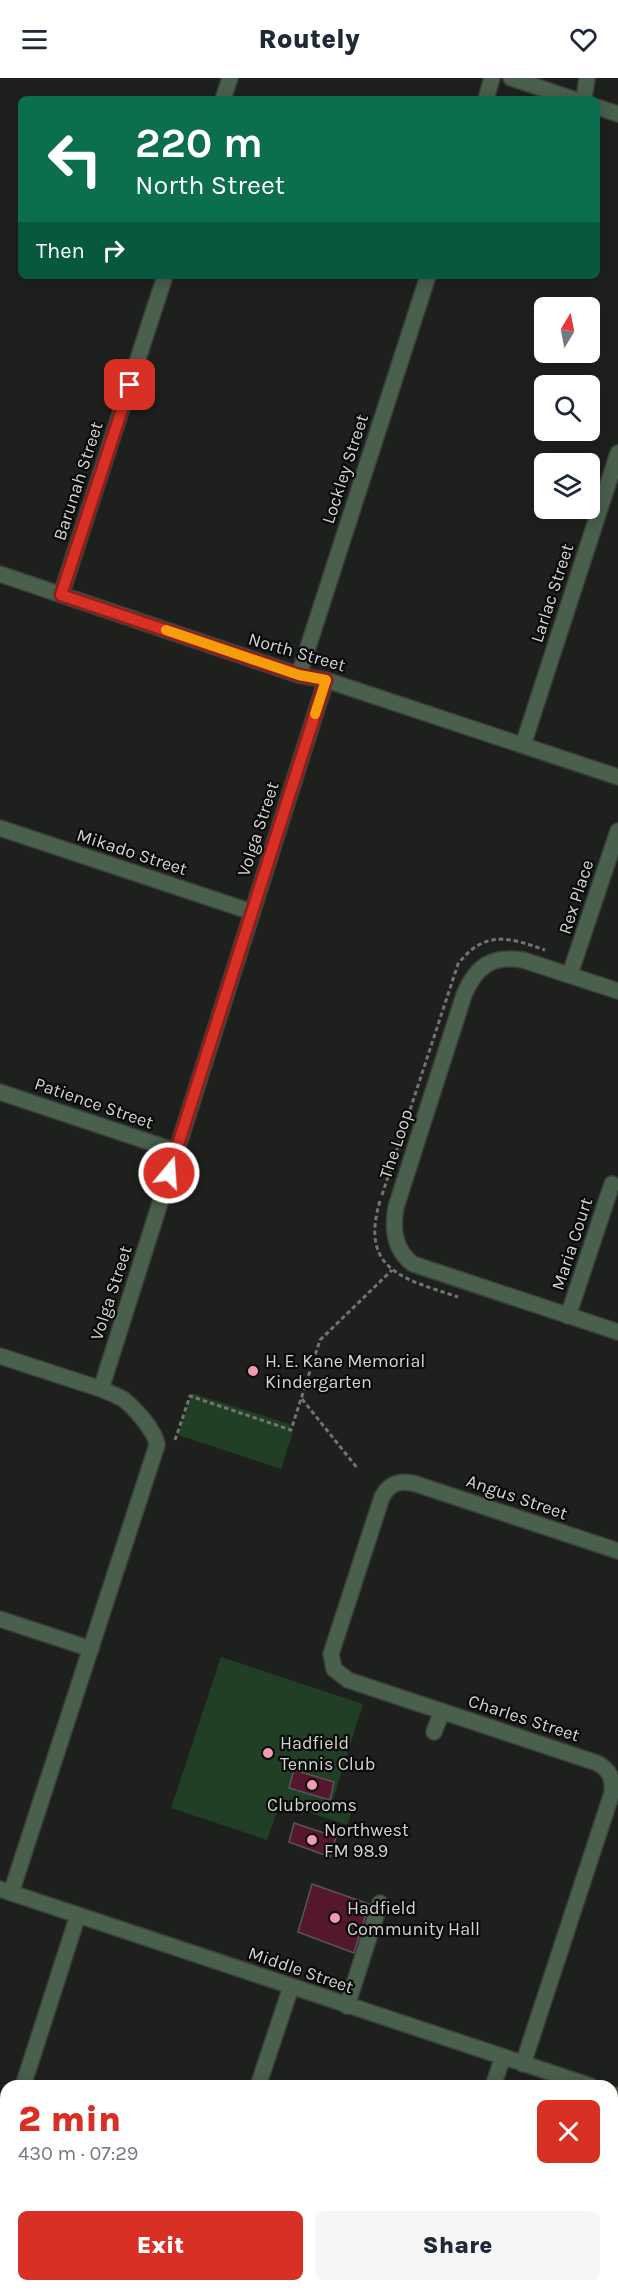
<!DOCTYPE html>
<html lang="en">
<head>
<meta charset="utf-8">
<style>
  :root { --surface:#fff; --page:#f6f6f7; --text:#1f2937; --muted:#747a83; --accent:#d93025 }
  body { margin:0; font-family:Karla,sans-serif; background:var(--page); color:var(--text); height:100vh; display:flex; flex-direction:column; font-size:22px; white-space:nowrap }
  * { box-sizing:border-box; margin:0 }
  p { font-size:20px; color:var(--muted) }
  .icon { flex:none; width:33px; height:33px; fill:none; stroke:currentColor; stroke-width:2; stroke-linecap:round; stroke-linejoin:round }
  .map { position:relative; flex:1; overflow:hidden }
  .sheet { position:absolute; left:0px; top:2002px; width:618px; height:212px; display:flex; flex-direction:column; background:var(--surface); border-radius:18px 18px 0 0; box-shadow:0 3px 15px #0003 }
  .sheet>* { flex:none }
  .top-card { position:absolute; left:18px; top:18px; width:582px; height:183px; border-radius:9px; box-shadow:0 3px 15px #0003; background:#0b6e4f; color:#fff; overflow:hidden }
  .needle { width:39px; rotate:10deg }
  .tools { position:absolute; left:534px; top:219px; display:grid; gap:12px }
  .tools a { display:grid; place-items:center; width:66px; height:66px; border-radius:9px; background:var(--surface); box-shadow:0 3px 15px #0003; font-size:30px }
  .pin { position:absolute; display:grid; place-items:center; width:51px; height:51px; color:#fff; margin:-26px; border-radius:12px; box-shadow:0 3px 9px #0006 }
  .me { position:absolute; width:66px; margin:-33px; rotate:18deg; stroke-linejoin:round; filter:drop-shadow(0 0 4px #0008) }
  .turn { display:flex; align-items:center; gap:21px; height:126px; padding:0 18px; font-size:27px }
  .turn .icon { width:78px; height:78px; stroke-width:2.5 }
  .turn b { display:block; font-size:42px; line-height:51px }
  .then { display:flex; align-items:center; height:57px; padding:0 18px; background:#0003; gap:12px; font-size:22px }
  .round { display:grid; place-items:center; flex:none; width:63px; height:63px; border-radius:9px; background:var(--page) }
  .overview { display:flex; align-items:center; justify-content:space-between; height:102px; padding:0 18px }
  h1 { font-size:36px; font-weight:800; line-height:45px; color:var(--accent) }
  .action { display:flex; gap:12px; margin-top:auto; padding:12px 18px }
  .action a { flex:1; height:69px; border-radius:9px; background:var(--accent); color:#fff; font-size:24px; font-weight:800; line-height:69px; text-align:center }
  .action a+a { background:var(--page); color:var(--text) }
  header { display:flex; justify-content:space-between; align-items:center; height:78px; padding:0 18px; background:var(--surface); font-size:27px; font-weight:800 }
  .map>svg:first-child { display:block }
  .green { fill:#213f25 }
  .building { fill:#55172e; stroke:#595556; stroke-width:1.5 }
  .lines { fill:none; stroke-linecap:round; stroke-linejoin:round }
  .minor-casing { stroke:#3b3d3b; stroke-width:18 }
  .path { stroke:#727472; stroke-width:3; stroke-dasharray:4.5 3; stroke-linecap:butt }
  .minor { stroke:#49604c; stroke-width:15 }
  .route-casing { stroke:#8d1f18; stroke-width:15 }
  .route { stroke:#d93025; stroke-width:10 }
  .slow { stroke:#f59e0b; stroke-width:10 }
  .poi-dot { fill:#f19ab4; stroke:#090a09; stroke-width:2 }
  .labels { text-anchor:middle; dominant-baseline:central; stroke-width:4.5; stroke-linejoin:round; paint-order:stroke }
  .street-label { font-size:18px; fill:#d2d4d2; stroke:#090a09 }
  .poi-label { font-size:18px; fill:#d2d4d2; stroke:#090a09; text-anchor:start }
</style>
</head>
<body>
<header><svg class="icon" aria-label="menu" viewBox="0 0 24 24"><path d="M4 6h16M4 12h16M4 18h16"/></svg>Routely<svg class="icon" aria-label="heart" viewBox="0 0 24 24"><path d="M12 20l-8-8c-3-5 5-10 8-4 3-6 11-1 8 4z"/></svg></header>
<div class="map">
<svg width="618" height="2213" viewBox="0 0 618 2213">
  <rect width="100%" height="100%" fill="#1e201e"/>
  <path class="green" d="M192,1315L289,1346L293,1354L281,1391L178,1357Z
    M221,1579L363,1626L331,1728L351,1736L347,1747L280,1725L267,1762L171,1730Z"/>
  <path class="building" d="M294,1692L334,1704L330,1722L289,1710Z
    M294,1745L336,1759L330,1779L289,1764Z
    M312,1806L369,1826L354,1875L298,1854Z"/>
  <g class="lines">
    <g class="minor-casing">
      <path id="minor" d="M511,0L573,21
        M223,21L230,0
        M486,21L492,0
        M584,21L587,0
        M597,29L618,36
        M0,496L299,597L326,602L618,699
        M61,517L165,198
        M299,597L428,198
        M523,667L618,375
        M0,750L252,834
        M570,896L618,753
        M618,913L523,882C492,877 476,888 464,917L396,1129C392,1151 394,1172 413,1186L618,1254
        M0,1014L176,1073
        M568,1238L612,1106
        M0,1278L101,1311
        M0,1541L91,1571
        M434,1654L442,1633
        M0,1811L591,2008
        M11,1815L157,1367C156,1354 134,1329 123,1321C116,1317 108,1314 101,1311L326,602
        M347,1928L380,1825
        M523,1986L612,1715C613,1700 610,1692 597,1685L348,1602L334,1591L331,1576L382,1419C390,1404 401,1402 416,1406L618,1473
        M23,2008L78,1837
        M258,2008L291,1909
        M493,2008L503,1979
        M612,2016L618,2018
        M0,2079L6,2060
        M192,2213L194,2208
        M427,2213L429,2208"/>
    </g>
    <path class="path" d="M382,1117L458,886C484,852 509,859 545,872
      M380,1123C359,1193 405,1201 458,1219
      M302,1321L358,1391
      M175,1362L190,1318L291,1352L320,1262L392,1192"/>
    <use href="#minor" class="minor"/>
  </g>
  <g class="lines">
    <g class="route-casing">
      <path id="route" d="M130,307L61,517L299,597L326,602L169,1095"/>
    </g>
    <use href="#route" class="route"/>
    <path class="slow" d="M166,552L299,597L326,602L315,636"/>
  </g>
  <g class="poi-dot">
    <circle cx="253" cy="1293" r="6"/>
    <circle cx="268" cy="1675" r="6"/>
    <circle cx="312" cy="1707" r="6"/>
    <circle cx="312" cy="1762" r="6"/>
    <circle cx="335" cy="1840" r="6"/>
  </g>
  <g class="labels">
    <g class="street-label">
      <text transform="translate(345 391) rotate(-72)">Lockley Street</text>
      <text transform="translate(78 403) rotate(-72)">Barunah Street</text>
      <text transform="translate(552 515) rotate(-72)">Larlac Street</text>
      <text transform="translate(297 574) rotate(16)">North Street</text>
      <text transform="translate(258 751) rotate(-72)">Volga Street</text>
      <text transform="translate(132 774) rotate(18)">Mikado Street</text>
      <text transform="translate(576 819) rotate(-72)">Rex Place</text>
      <text transform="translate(94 1025) rotate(19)">Patience Street</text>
      <text transform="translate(396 1066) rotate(-72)">The Loop</text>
      <text transform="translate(572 1166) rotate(-72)">Maria Court</text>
      <text transform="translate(111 1215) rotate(-72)">Volga Street</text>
      <text transform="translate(517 1419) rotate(19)">Angus Street</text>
      <text transform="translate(524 1640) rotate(18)">Charles Street</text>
      <text transform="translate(301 1892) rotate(19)">Middle Street</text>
    </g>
    <g class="poi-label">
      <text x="265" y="1283">H. E. Kane Memorial<tspan x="265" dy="21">Kindergarten</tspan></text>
      <text x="280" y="1665">Hadfield<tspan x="280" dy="21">Tennis Club</tspan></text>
      <text x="312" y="1727" text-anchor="middle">Clubrooms</text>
      <text x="324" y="1752">Northwest<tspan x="324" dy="21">FM 98.9</tspan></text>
      <text x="347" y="1830">Hadfield<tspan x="347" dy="21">Community Hall</tspan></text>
    </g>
  </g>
</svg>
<div class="tools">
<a><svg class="needle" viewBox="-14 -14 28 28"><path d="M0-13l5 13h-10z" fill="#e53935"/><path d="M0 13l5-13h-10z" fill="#747a83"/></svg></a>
<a><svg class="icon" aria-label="search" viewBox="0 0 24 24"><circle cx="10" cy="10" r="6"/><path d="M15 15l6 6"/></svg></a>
<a><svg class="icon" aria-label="layers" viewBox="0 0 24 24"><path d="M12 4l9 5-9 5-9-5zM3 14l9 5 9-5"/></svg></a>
</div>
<div class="pin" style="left:130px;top:307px;background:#d93025"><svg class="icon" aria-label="arrive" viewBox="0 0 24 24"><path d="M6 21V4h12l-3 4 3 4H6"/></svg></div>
<svg class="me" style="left:169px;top:1095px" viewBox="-20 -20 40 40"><circle r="17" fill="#d93025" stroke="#fff" stroke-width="3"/><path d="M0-11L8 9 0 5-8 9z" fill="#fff"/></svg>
<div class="top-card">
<div class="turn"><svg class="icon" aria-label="left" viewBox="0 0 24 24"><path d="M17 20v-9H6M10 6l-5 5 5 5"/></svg><div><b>220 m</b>North Street</div></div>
<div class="then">Then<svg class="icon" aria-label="right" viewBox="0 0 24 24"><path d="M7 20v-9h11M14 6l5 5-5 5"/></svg></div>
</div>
<section class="sheet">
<div class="overview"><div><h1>2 min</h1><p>430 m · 07:29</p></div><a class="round" style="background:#d93025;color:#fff"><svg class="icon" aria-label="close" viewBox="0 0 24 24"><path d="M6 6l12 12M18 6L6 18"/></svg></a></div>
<div class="action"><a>Exit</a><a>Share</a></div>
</section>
</div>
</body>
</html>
